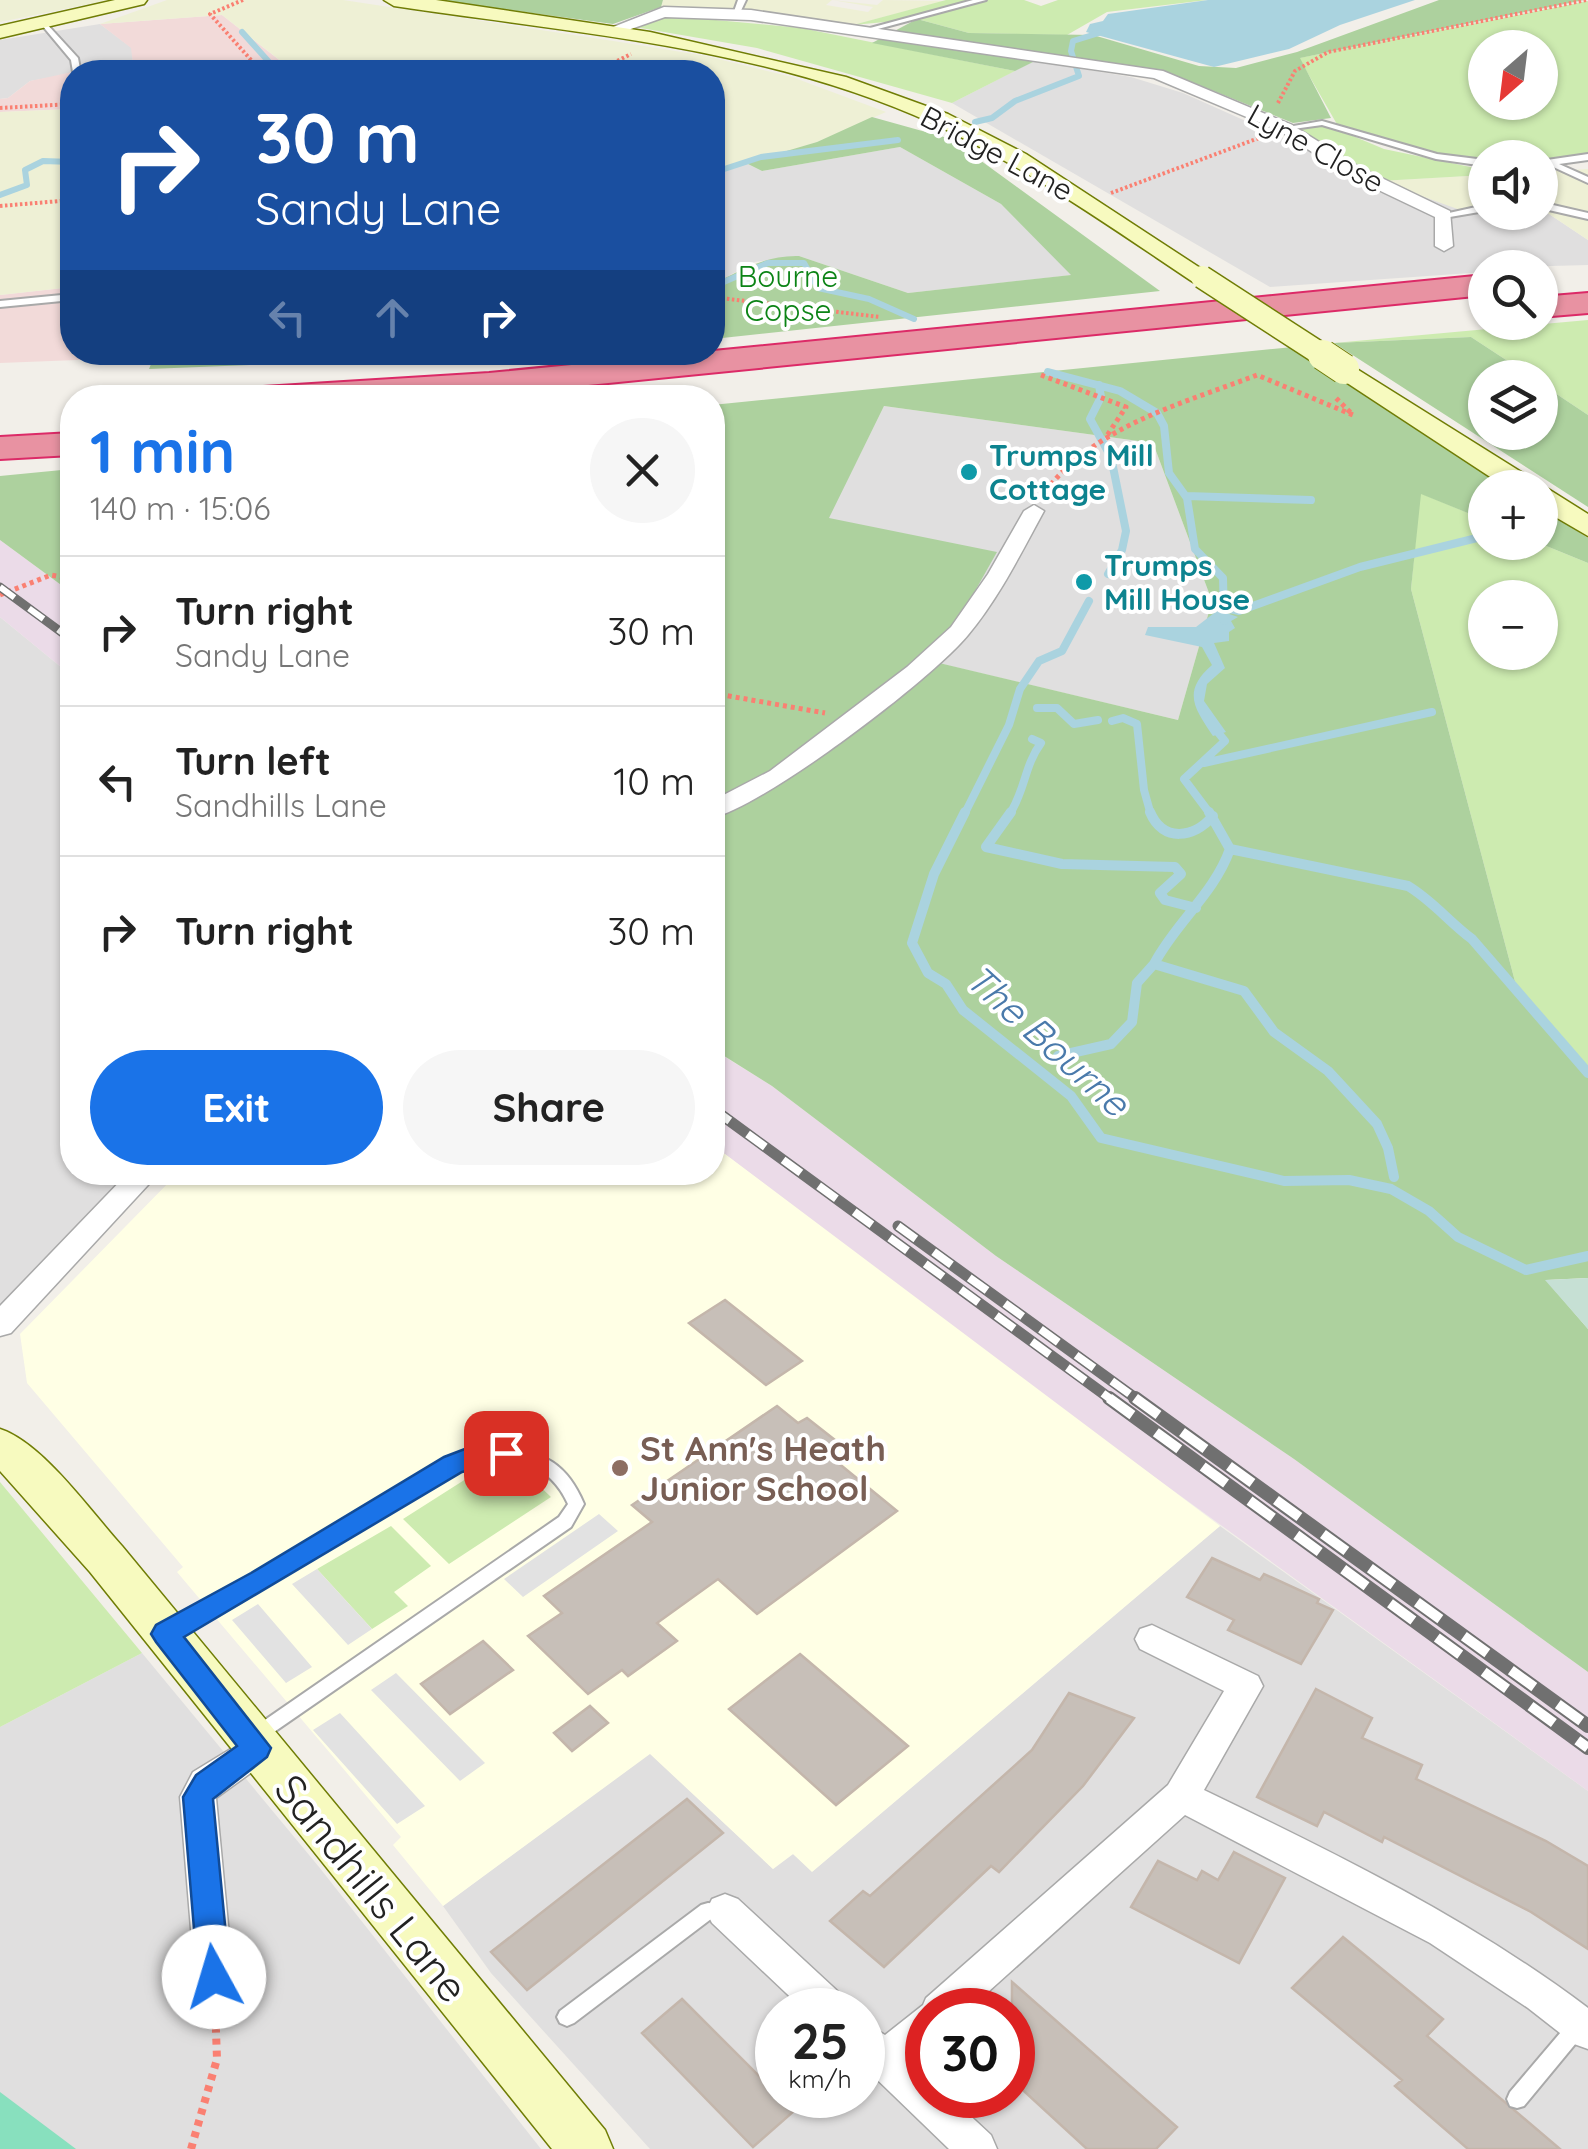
<!DOCTYPE html>
<html lang="en">
<head>
<meta charset="utf-8">
<style>
  :root { --surface:#fff; --page:#f6f6f6; --text:#222; --muted:#767676; --line:#e0e0e0; --accent:#1a73e8 }
  body { margin:0; font-family:Quicksand,sans-serif; background:var(--page); color:var(--text); height:100vh; display:flex; flex-direction:column; font-size:38px; white-space:nowrap }
  * { box-sizing:border-box; margin:0 }
  p { font-size:32px; color:var(--muted) }
  .icon { flex:none; width:55px; height:55px; fill:none; stroke:currentColor; stroke-width:2; stroke-linecap:round; stroke-linejoin:round }
  .map { position:relative; flex:1; overflow:hidden }
  .drawer { position:absolute; left:60px; top:385px; width:665px; height:800px; display:flex; flex-direction:column; background:var(--surface); border-radius:40px; box-shadow:0 2px 8px #0004 }
  .drawer>* { flex:none }
  .guide { position:absolute; left:60px; top:60px; width:665px; height:305px; border-radius:40px; box-shadow:0 2px 8px #0004; background:#1a4fa0; color:#fff; overflow:hidden }
  .needle { width:65px; rotate:208deg }
  .buttons { position:absolute; left:1468px; top:30px; display:grid; gap:20px }
  .buttons a { display:grid; place-items:center; width:90px; height:90px; border-radius:50%; background:var(--surface); box-shadow:0 2px 8px #0004; font-size:50px }
  .speed { position:absolute; left:755px; top:1988px; display:flex; gap:20px; font-size:50px; font-weight:700; text-align:center }
  .speed>* { display:grid; place-content:center; width:130px; height:130px; border-radius:50%; background:var(--surface); box-shadow:0 2px 8px #0004; line-height:1 }
  .speed small { font-size:25px; font-weight:400 }
  .speed .limit { border:15px solid #d22; background:#fff; color:#111 }
  .pin { position:absolute; display:grid; place-items:center; width:85px; height:85px; color:#fff; margin:-42px; border-radius:20px; box-shadow:0 5px 15px #0006 }
  .me { position:absolute; width:110px; margin:-55px; rotate:354deg; stroke-linejoin:round; filter:drop-shadow(0 0 8px #0008) }
  .turn { display:flex; align-items:center; gap:35px; height:210px; padding:0 30px; font-size:45px }
  .turn .icon { width:130px; height:130px; stroke-width:2.5 }
  .turn b { display:block; font-size:70px; line-height:85px }
  .lanes { display:flex; align-items:center; height:95px; padding:0 30px; background:#0003; justify-content:center; gap:50px; direction:ltr }
  .lanes .off { opacity:.35 }
  .round { display:grid; place-items:center; flex:none; width:105px; height:105px; border-radius:52px; background:var(--page) }
  .summary { display:flex; align-items:center; justify-content:space-between; height:170px; padding:0 30px }
  h1 { font-size:60px; font-weight:700; line-height:75px; color:var(--accent) }
  .button { display:flex; gap:20px; margin-top:auto; padding:20px 30px }
  .button a { flex:1; height:115px; border-radius:60px; background:var(--accent); color:#fff; font-size:40px; font-weight:700; line-height:115px; text-align:center }
  .button a+a { background:var(--page); color:var(--text) }
  ul { padding:0; list-style:none }
  li { display:flex; align-items:center; gap:30px; height:150px; padding:0 30px; border-top:2px solid var(--line) }
  li div { flex:1 }
  li b { display:block; font-size:38px }
  li em { font-style:normal }
  .map>svg:first-child { display:block }
  .residential { fill:#e0dfdf; fill-rule:evenodd }
  .commercial { fill:#f2dad9 }
  .industrial { fill:#ebdbe8 }
  .education { fill:#ffffe5 }
  .farmland { fill:#eef0d5 }
  .grass { fill:#cdebb0; fill-rule:evenodd }
  .forest { fill:#add19e; fill-rule:evenodd }
  .wetland { fill:#c6e0d4 }
  .pitch { fill:#88e0be }
  .parking { fill:#e2e2e2 }
  .water { fill:#aad3df }
  .lines { fill:none; stroke-linecap:round; stroke-linejoin:round }
  .stream-far2 { stroke:#aad3df; stroke-width:6 }
  .stream-far1 { stroke:#aad3df; stroke-width:8 }
  .stream { stroke:#aad3df; stroke-width:10 }
  .building { fill:#c7bfb8; stroke:#c4b6ab; stroke-width:2.5 }
  .lane-casing { stroke:#a9a9a9; stroke-width:4 }
  .street-casing { stroke:#a9a9a9; stroke-width:3 }
  .secondary-casing { stroke:#707d05; stroke-width:3 }
  .highway-casing { stroke:#dc2a67; stroke-width:4 }
  .path-far2 { stroke:#fa8072; stroke-width:4; stroke-dasharray:2.5 2.5; stroke-linecap:butt }
  .path-far1 { stroke:#fa8072; stroke-width:5; stroke-dasharray:4 4; stroke-linecap:butt }
  .path { stroke:#fa8072; stroke-width:8; stroke-dasharray:6 6; stroke-linecap:butt }
  .lane { fill:#fff; fill-rule:evenodd }
  .street { fill:#fff; fill-rule:evenodd }
  .secondary { fill:#f7fabf; fill-rule:evenodd }
  .highway { fill:#e892a2; fill-rule:evenodd }
  .rail-far2-casing { stroke:#707070; stroke-width:9 }
  .rail-far1-casing { stroke:#707070; stroke-width:11 }
  .rail-casing { stroke:#707070; stroke-width:14 }
  .rail-far2 { stroke:#fff; stroke-width:6; stroke-dasharray:18; stroke-linecap:butt }
  .rail-far1 { stroke:#fff; stroke-width:8; stroke-dasharray:22; stroke-linecap:butt }
  .rail { stroke:#fff; stroke-width:10; stroke-dasharray:29; stroke-linecap:butt }
  .secondary-bridge-far1-casing { stroke:#707d05; stroke-width:25; stroke-linecap:butt }
  .secondary-bridge-casing { stroke:#707d05; stroke-width:32; stroke-linecap:butt }
  .secondary-bridge-far1 { stroke:#f7fabf; stroke-width:22 }
  .secondary-bridge { stroke:#f7fabf; stroke-width:30 }
  .route { fill:#1a73e8; stroke:#114b97; stroke-width:2.5 }
  .culture-dot { fill:#0f9aa8; stroke:#fff; stroke-width:4 }
  .education-dot { fill:#8d6e63; stroke:#fff; stroke-width:4 }
  .labels { text-anchor:middle; dominant-baseline:central; stroke-width:8; stroke-linejoin:round; paint-order:stroke }
  .far-street-label { font-size:30px; fill:#222; stroke:#fff }
  .far-park-label { font-size:30px; fill:#0c8416; stroke:#fff }
  .far-culture-label { font-size:30px; font-weight:bold; fill:#0d838f; stroke:#fff; text-anchor:start }
  .education-label { font-size:35px; font-weight:bold; fill:#785e54; stroke:#fff; text-anchor:start }
  .water-label { font-size:38px; font-style:italic; fill:#4a7aab; stroke:#fff }
  .near-street-label { font-size:42px; fill:#222; stroke:#fff }
</style>
</head>
<body>
<div class="map">
<svg width="1588" height="2149" viewBox="0 0 1588 2149">
  <rect width="100%" height="100%" fill="#f2efe9"/>
  <path class="residential" d="M100,24L132,48L133,64L30,81L8,98L0,99V40Z
    M1034,61L1131,77L1183,93L1380,181L1485,209V212H1540V208L1588,240V265L1485,268V272L1270,287L952,103Z
    M900,147L1001,204L1072,275L908,293L799,256L755,262L713,284V174L746,163L762,171Z
    M884,406L1153,443L1212,601L1178,720L934,662L828,518Z
    M0,617L72,676V1172L137,1173L0,1313Z
    M1220,1526L1588,1791V2149H650L491,1973L443,1906L650,1753L773,1869L793,1854L813,1871ZM778,2010H862V2095H778ZM928,2010H1012V2095H928Z
    M142,1653L319,1867L541,2149H0V1727Z"/>
  <path class="commercial" d="M222,15L292,70L72,72V109L0,112V99L8,98L30,81L91,68L133,64L131,48L100,24Z
    M72,287V352L156,353L154,357L0,363V295Z"/>
  <path class="industrial" d="M0,540L72,593V676L0,617Z
    M712,1049L772,1086L996,1256L1294,1459L1588,1672V1791L1062,1410L713,1145Z"/>
  <path class="education" d="M713,1145L1220,1526L812,1872L793,1854L773,1869L650,1754L443,1906L393,1845L401,1837L177,1572L183,1567L27,1383L20,1334L178,1173L712,1172Z"/>
  <path class="farmland" d="M0,0H109L0,22Z
    M167,0H343L620,42L706,56L792,77L886,112L817,142L713,174L712,72H289L291,69L222,15L100,24Z
    M663,0H832L826,5L868,12L873,7L832,0L877,5L883,0L944,1L853,25L735,10L661,7Z
    M72,109V287L0,295V112Z
    M1588,169V240L1540,208V172Z
    M1485,175V209L1463,211L1380,181Z"/>
  <path class="grass" d="M946,0H1024L1041,6L1058,0H1207L1107,12L1067,35L969,33L917,19L853,25Z
    M1588,1V157L1540,164V158H1485V163L1436,156L1338,126L1299,58ZM1485,48H1540V102H1485Z
    M662,15L801,28L1015,71L952,103L757,48L635,27Z
    M1322,123L1384,149L1485,170V175L1380,181L1294,127Z
    M1588,320V415L1540,383V378L1532,377L1471,337L1334,343Z
    M1420,493L1485,520V542L1539,543L1588,563V1076L1517,989L1411,589ZM1485,598H1540V652H1485Z
    M502,1469L528,1475L551,1497L449,1564L403,1519L469,1477Z
    M0,1482L142,1653L0,1727Z
    M391,1526L431,1566L394,1592L408,1606L372,1629L317,1569Z"/>
  <path class="forest" d="M435,0H663L661,7L613,24Z
    M1439,0H1584L1300,58L1331,118L1293,123L1169,73L1035,61L1015,71L872,43L917,19L969,33L1093,35L1199,66L1236,68L1297,52Z
    M872,117L951,139L1160,291L713,339V284C741,270 766,255 799,256L908,293L1071,275L1001,204L900,147L762,171L746,163L817,142Z
    M1471,337L1532,377L1485,378V432H1540V383L1588,415V507L1334,343Z
    M1293,347L1510,487L1485,488V520L1421,494L1411,589L1517,989L1588,1076V1278L1546,1280L1588,1329V1672L1294,1459L996,1256L772,1086L713,1049L712,405ZM884,406L1153,443L1212,601L1178,720L935,662L997,552L829,518Z
    M156,352H548V353L149,369Z
    M72,469V593L0,540V476Z
    M1540,507L1588,538V563L1539,543Z"/>
  <path class="wetland" d="M1588,1278V1329L1545,1280Z"/>
  <path class="pitch" d="M0,2092L76,2149H0Z"/>
  <path class="parking" d="M599,1514L618,1531L523,1597L504,1579Z
    M317,1569L372,1629L348,1645L292,1584Z
    M258,1604L312,1667L286,1683L232,1620Z
    M396,1673L485,1763L460,1781L371,1690Z
    M340,1713L425,1806L397,1824L313,1730Z"/>
  <path class="water" d="M1208,0H1415L1340,25L1289,49L1214,67L1086,32L1090,24L1103,21L1108,14Z
    M1218,610L1238,617L1231,621L1235,628L1229,632V641L1214,643L1225,668L1207,684L1204,701L1226,732L1213,736C1195,709 1181,692 1212,665L1202,647L1145,635L1148,627H1196Z"/>
  <g class="lines">
    <path class="stream-far2" d="M242,32L278,72
      M975,122L992,118L1015,101L1079,76L1071,51L1073,41L1099,33
      M712,173L761,157L898,140
      M0,195L27,185L25,170L43,161L72,162
      M712,287L768,263H804L818,288L869,299L914,319"/>
    <path class="stream-far1" d="M1048,372L1120,391L1157,413L1164,426L1169,473L1187,498L1195,549L1223,578L1224,621
      M1099,385L1101,397L1090,419L1111,457L1126,531L1122,550L1108,574
      M1187,496L1311,500
      M1224,608L1239,611L1360,567L1485,536
      M1037,708H1057L1074,724L1098,720
      M1112,721L1123,718L1137,724L1144,790L1151,815
      M1204,763L1432,712
      M964,815L1009,725L1020,689L1039,661L1062,651L1089,601
      M1009,815C1025,792 1024,766 1041,743L1032,739
      M1211,815L1184,779L1225,741L1212,725"/>
    <path class="stream" d="M965,812L934,874L912,943L928,973L946,984L963,1010L1071,1096L1101,1138L1284,1181L1349,1180L1391,1189L1429,1211L1458,1237L1526,1270L1588,1256
      M1011,812L986,847L1062,864L1175,867L1181,874L1160,893L1165,900L1196,908
      M1150,812C1163,843 1194,838 1213,816
      M1209,812L1230,849L1408,886C1433,901 1449,922 1472,939L1588,1073
      M1230,849C1214,894 1176,922 1154,964L1244,991L1274,1032L1328,1071L1377,1124L1388,1148L1394,1177
      M1058,1056L1111,1044L1132,1022L1137,983L1154,964"/>
  </g>
  <path class="building" d="M725,1300L802,1361L766,1385L689,1323Z
    M777,1406L798,1423L807,1418L840,1444L826,1453L897,1511L757,1614L718,1579L657,1623L677,1641L628,1676L622,1670L588,1694L528,1636L562,1613L544,1596L652,1522L632,1505Z
    M1212,1558L1260,1580L1264,1574L1319,1599L1317,1603L1333,1610L1301,1664L1228,1630L1234,1620L1187,1597Z
    M483,1641L513,1670L450,1714L421,1684Z
    M800,1654L908,1746L836,1805L729,1709Z
    M1316,1689L1372,1718L1362,1738L1422,1765L1416,1779L1546,1841L1588,1866V1949L1531,1912L1384,1837L1382,1842L1324,1812L1317,1826L1257,1797Z
    M1069,1693L1134,1718L1083,1786L999,1872L991,1866L884,1967L830,1921L863,1891L870,1896L1032,1750Z
    M590,1706L608,1723L572,1751L554,1733Z
    M687,1799L723,1833L527,1990L491,1952Z
    M1234,1852L1285,1878L1239,1963L1131,1907L1158,1861L1197,1880L1202,1871L1218,1880Z
    M1343,1937L1443,2019L1427,2036L1560,2149H1468L1395,2086L1402,2080L1292,1988Z
    M1012,1982L1177,2127L1156,2149H1087L1012,2080Z
    M682,1999L794,2111L753,2147L642,2033Z"/>
  <g class="lines">
    <g class="lane-casing">
      <path id="lane" d="M738,0H746L738,17H732Z
        M973,0H986L863,33L859,31Z
        M45,22L78,58L80,69L153,65L157,67L156,72H148L149,70L73,72L71,60L41,24Z
        M1322,121L1437,154L1485,160V166L1436,159L1322,125L1286,130L1282,128Z
        M1588,154V160L1559,164L1588,177V183L1549,165L1540,167V161Z
        M1540,202L1588,213V219L1540,208Z
        M1485,205V211L1444,218L1440,215Z
        M72,294V300L0,307V301Z
        M503,1448C545,1452 567,1464 584,1504L571,1527L261,1741L255,1743L249,1741L246,1736L249,1731L559,1517L568,1504C549,1462 515,1457 473,1463L177,1636L171,1638L165,1636L162,1631L165,1626L464,1453Z
        M708,1903L731,1905L733,1911L731,1917L711,1919L574,2023L567,2026L560,2023L557,2017L560,2011L701,1905Z
        M1579,2016L1586,2019L1588,2024L1586,2031L1524,2106L1517,2108L1510,2106L1507,2099L1510,2092L1572,2019Z"/>
    </g>
    <g class="street-casing">
      <path id="street" d="M664,7L751,10L1163,71L1292,125L1359,167L1450,211L1453,246L1444,251L1435,246V217L1347,175L1280,131L1154,78L751,20L665,17L611,36L603,31Z
        M1034,505L1044,511C1021,553 999,598 968,635C931,680 766,805 712,818V801L770,771L907,667L951,627L988,574L1024,511Z
        M129,1172H160L11,1333L0,1336V1306Z
        M1152,1625L1258,1676L1263,1686L1204,1790C1337,1854 1470,1919 1588,2008V2049L1574,2044L1528,2008L1430,1943L1185,1815L968,2010H928V2046L912,2060L928,2075V2095H948L991,2135L997,2149H949L862,2065V2021L885,2035L923,2005L926,1998L1168,1785L1224,1691L1140,1649L1135,1639L1140,1629Z
        M257,1733L270,1737L275,1748L270,1759L216,1798L233,1977L227,1989L214,1994L201,1989L195,1977L180,1797L193,1772Z
        M725,1894L738,1899L845,1998L850,2010H804L712,1923L706,1911L712,1899Z"/>
    </g>
    <g class="secondary-casing">
      <path id="secondary" d="M115,0H147L144,4L0,38V26Z
        M384,0H436L650,32L846,77L948,114L1026,154L1214,277L1202,284L1193,282C1109,226 1026,167 934,124C767,47 574,33 394,6Z
        M1344,361L1588,514V536L1540,508V488H1507L1335,375L1331,369L1335,363Z
        M0,1429C43,1443 91,1512 122,1546L605,2130L613,2149H552L90,1572L0,1471Z"/>
    </g>
    <g class="highway-casing">
      <path id="highway" d="M1485,275V295L489,395L246,398L250,390L263,387L489,373Z
        M1588,293V313L1540,317V297Z
        M72,433V455L0,459V437Z"/>
    </g>
    <path class="path-far2" d="M243,0L210,14L260,70
      M169,66L265,72
      M595,72L631,54
      M1278,103L1295,71L1328,52L1586,0
      M0,108L72,104
      M1111,193L1259,138
      M0,206L72,200
      M712,297L880,317"/>
    <path class="path-far1" d="M1041,375L1126,407L1106,437
      M1041,497C1092,426 1179,405 1257,375L1353,415L1335,397
      M0,595L51,575L72,579
      M712,693L825,713"/>
    <path class="path" d="M191,2149L217,2059L215,2004"/>
    <use href="#lane" class="lane"/>
    <use href="#street" class="street"/>
    <use href="#secondary" class="secondary"/>
    <use href="#highway" class="highway"/>
    <g class="rail-far2-casing">
      <path id="rail-far2" d="M0,587L72,640"/>
    </g>
    <g class="rail-far1-casing">
      <path id="rail-far1" d="M712,1108L1112,1400
        M898,1226L1138,1400"/>
    </g>
    <g class="rail-casing">
      <path id="rail" d="M1109,1398L1588,1748
        M1135,1398L1588,1726"/>
    </g>
    <use href="#rail-far2" class="rail-far2"/>
    <use href="#rail-far1" class="rail-far1"/>
    <use href="#rail" class="rail"/>
    <g class="secondary-bridge-far1-casing">
      <path id="secondary-bridge-far1" d="M1202,277L1327,358"/>
    </g>
    <g class="secondary-bridge-casing">
      <path id="secondary-bridge" d="M1323,355L1344,369"/>
    </g>
    <use href="#secondary-bridge-far1" class="secondary-bridge-far1"/>
    <use href="#secondary-bridge" class="secondary-bridge"/>
  </g>
  <path class="route" d="M506,1443L515,1446L519,1453L515,1460L462,1472L184,1637L271,1748L267,1757L213,1799L230,1977L225,1987L214,1992L203,1987L198,1977L183,1797L196,1775L237,1746L156,1642L151,1634L156,1625L251,1573L444,1457L470,1447Z"/>
  <g class="culture-dot">
    <circle cx="969" cy="472" r="10"/>
    <circle cx="1084" cy="582" r="10"/>
  </g>
  <circle class="education-dot" cx="620" cy="1468" r="10"/>
  <g class="labels">
    <g class="far-street-label">
      <text transform="translate(1316 148) rotate(29)">Lyne Close</text>
      <text transform="translate(997 153) rotate(28)">Bridge Lane</text>
    </g>
    <g class="far-park-label">
      <text x="788" y="276">Bourne<tspan x="788" dy="34">Copse</tspan></text>
    </g>
    <g class="far-culture-label">
      <text x="989" y="455">Trumps Mill<tspan x="989" dy="34">Cottage</tspan></text>
      <text x="1104" y="565">Trumps<tspan x="1104" dy="34">Mill House</tspan></text>
    </g>
    <g class="education-label">
      <text x="640" y="1448">St Ann's Heath<tspan x="640" dy="40">Junior School</tspan></text>
    </g>
    <g class="water-label">
      <text transform="translate(1048 1040) rotate(42)">The Bourne</text>
    </g>
    <g class="near-street-label">
      <text transform="translate(372 1888) rotate(51)">Sandhills Lane</text>
    </g>
  </g>
</svg>
<div class="buttons">
<a><svg class="needle" viewBox="-14 -14 28 28"><path d="M0-13l5 13h-10z" fill="#e53935"/><path d="M0 13l5-13h-10z" fill="#767676"/></svg></a>
<a><svg class="icon" aria-label="sound" viewBox="0 0 24 24"><path d="M4 9h4l5-4v14l-5-4H4zM17 9q2 3 0 6"/></svg></a>
<a><svg class="icon" aria-label="search" viewBox="0 0 24 24"><circle cx="10" cy="10" r="6"/><path d="M15 15l6 6"/></svg></a>
<a><svg class="icon" aria-label="layers" viewBox="0 0 24 24"><path d="M12 4l9 5-9 5-9-5zM3 14l9 5 9-5"/></svg></a>
<a>+</a>
<a>−</a>
</div>
<div class="speed"><div>25<small>km/h</small></div><div class="limit">30</div></div>
<div class="pin" style="left:506px;top:1453px;background:#d93025"><svg class="icon" aria-label="arrive" viewBox="0 0 24 24"><path d="M6 21V4h12l-3 4 3 4H6"/></svg></div>
<svg class="me" style="left:214px;top:1977px" viewBox="-20 -20 40 40"><circle r="19" fill="#fff"/><path d="M0-13L10 11 0 6-10 11z" fill="#1a73e8"/></svg>
<div class="guide">
<div class="turn"><svg class="icon" aria-label="right" viewBox="0 0 24 24"><path d="M7 20v-9h11M14 6l5 5-5 5"/></svg><div><b>30 m</b>Sandy Lane</div></div>
<div class="lanes"><svg class="icon off" aria-label="left" viewBox="0 0 24 24"><path d="M17 20v-9H6M10 6l-5 5 5 5"/></svg><svg class="icon off" aria-label="ahead" viewBox="0 0 24 24"><path d="M12 20V5M6 11l6-6 6 6"/></svg><svg class="icon" aria-label="right" viewBox="0 0 24 24"><path d="M7 20v-9h11M14 6l5 5-5 5"/></svg></div>
</div>
<section class="drawer">
<div class="summary"><div><h1>1 min</h1><p>140 m · 15:06</p></div><a class="round"><svg class="icon" aria-label="close" viewBox="0 0 24 24"><path d="M6 6l12 12M18 6L6 18"/></svg></a></div>
<ul>
<li><svg class="icon" aria-label="right" viewBox="0 0 24 24"><path d="M7 20v-9h11M14 6l5 5-5 5"/></svg><div><b>Turn right</b><p>Sandy Lane</p></div><em>30 m</em></li>
<li><svg class="icon" aria-label="left" viewBox="0 0 24 24"><path d="M17 20v-9H6M10 6l-5 5 5 5"/></svg><div><b>Turn left</b><p>Sandhills Lane</p></div><em>10 m</em></li>
<li><svg class="icon" aria-label="right" viewBox="0 0 24 24"><path d="M7 20v-9h11M14 6l5 5-5 5"/></svg><div><b>Turn right</b></div><em>30 m</em></li>
</ul>
<div class="button"><a>Exit</a><a>Share</a></div>
</section>
</div>
</body>
</html>
